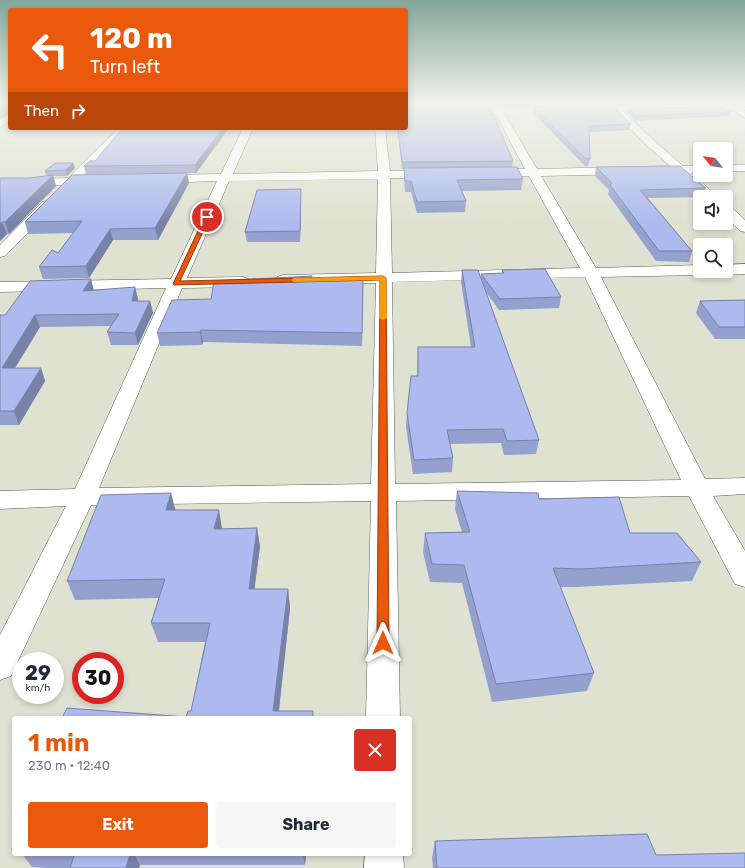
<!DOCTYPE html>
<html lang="en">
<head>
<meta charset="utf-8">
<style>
  :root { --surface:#fff; --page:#f6f6f7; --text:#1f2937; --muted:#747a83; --accent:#ea580c }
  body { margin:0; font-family:Rubik,sans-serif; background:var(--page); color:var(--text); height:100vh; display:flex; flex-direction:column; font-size:15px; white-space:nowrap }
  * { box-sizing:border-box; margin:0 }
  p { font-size:13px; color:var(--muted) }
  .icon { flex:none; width:22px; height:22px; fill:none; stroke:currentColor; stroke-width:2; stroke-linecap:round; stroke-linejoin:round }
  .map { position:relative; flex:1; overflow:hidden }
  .drawer { position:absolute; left:12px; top:716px; width:400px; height:140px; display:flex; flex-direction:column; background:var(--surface); border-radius:4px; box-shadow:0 2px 6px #0003 }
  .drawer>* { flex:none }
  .guide { position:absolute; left:8px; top:8px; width:400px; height:122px; border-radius:4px; box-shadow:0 2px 6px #0003; background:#ea580c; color:#fff; overflow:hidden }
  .needle { width:26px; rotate:300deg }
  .tools { position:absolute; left:693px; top:142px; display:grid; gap:8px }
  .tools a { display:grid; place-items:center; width:40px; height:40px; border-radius:4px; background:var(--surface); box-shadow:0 2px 6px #0003; font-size:20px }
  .speed { position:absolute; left:12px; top:652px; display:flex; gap:8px; font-size:20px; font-weight:700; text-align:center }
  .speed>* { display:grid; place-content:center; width:52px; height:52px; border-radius:50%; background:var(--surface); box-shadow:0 2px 6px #0003; line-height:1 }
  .speed small { font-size:10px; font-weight:400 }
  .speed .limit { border:6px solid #d22; background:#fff; color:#111 }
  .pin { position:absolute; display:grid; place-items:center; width:34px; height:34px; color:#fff; margin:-17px; border:2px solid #fff; border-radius:50%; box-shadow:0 1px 4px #0007 }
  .me { position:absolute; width:44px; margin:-22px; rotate:0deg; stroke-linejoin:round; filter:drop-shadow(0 0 3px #0008) }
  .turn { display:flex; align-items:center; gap:14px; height:84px; padding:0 16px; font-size:18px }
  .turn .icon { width:52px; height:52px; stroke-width:2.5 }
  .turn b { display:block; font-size:28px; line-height:34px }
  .then { display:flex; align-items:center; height:38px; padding:0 16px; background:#0003; gap:8px; font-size:15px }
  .round { display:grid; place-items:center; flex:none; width:42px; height:42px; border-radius:4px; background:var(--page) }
  .overview { display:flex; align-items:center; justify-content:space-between; height:68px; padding:0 16px }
  h1 { font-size:24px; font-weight:700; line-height:30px; color:var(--accent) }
  .action { display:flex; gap:8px; margin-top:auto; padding:8px 16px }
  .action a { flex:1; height:46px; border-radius:4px; background:var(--accent); color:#fff; font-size:16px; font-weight:700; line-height:46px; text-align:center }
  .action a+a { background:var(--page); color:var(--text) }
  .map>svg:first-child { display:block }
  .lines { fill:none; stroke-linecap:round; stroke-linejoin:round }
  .minor-casing { stroke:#5b5d50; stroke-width:1 }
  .tertiary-casing { stroke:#5b5d50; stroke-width:1 }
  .minor { fill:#fff; fill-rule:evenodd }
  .tertiary { fill:#fff; fill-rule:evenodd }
  .wall { fill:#94a0ce }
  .shaded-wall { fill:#7882a7 }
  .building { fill:#acbaef; stroke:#7882a7 }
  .route { fill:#ea580c; stroke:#983908 }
  .slow { fill:#f59e0b }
</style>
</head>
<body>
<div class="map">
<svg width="745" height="868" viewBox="0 0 745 868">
  <rect width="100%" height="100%" fill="#dfe1d1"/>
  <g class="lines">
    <g class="minor-casing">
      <path id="minor" d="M490,102H499L501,107L608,106L605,102H615L618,106L745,104V110L623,111L650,137L683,166H700V172L691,173L718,197H705L678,173L541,176L596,268L700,265V271H707L706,273L700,275L601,277L705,479L745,478V494L713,496L745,551V587L735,584L689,496L396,501L400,718H366L371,501L91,505L11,676L0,680V635L66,506L0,509V491L75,489L166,288L0,292V282L171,279L217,181L157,183L153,182L151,179L153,176L157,175L221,174L243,128H253L233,174L378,171L375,128H385L390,171H437L439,174L437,177L433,178H390L392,273L580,268L529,176L489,177L485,175L483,173L485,171L489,169H525L495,113H485L480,110L485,107H492ZM613,111L642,141L670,166L537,169L504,113ZM378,179L376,273L283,275L277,277L275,280L277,283L283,285L376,283L371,484L99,488L182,288L243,287L249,285L251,282L249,279L243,277L187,278L229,181ZM585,277L681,480L395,484L392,282Z
        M8,115L10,116V121L0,127V119Z
        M119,128H130L82,177H101L103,180L101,183L0,188V180L68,178Z
        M726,165H745V171H726Z
        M47,201L52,202L54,205L52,208L5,256L0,257V245L42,202Z
        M726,206L731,207L745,220V232L740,231L726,217Z
        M745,264V274L726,275L720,273L719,271H726V265Z
        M365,854H403L404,868H364Z"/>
    </g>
    <g class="tertiary-casing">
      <path id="tertiary" d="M721,102H732L745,111V118Z"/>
    </g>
    <use href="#minor" class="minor"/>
    <use href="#tertiary" class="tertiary"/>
  </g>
  <path class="wall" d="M406,102H486L485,105L406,106Z
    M522,102H604V104H524Z
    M617,102H708L619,104Z
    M533,107L631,124L629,130L589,132L590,159L588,166H585L533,113Z
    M628,108L730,112L729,116L635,121L627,112Z
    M229,128L196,173H187L189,183L158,240H113L89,278L43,279L39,267L58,253L73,233L28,234L25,222L140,174H86L84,166L95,161Z
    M397,128H406L513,161L512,167L523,179L521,190L462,191L466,201L465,212L417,213L411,192H405L404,179V169H402Z
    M596,167L706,188L703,197L648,198L692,251L689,262L656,261L608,194L609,190L595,176Z
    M75,168L67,176H53L56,186L9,234H7L0,241V178H29L46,176L45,171Z
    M301,189V198L300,242H247L245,232Z
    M462,270L481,278V274L502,273V270L561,297L559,308L499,310L486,292L539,440L536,454L504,455L501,443L450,444L453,458L452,472L413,474L406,427L407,413L417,376L418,347H471L461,282Z
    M312,280H363L362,346L203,342L202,345L160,346L157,333Z
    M135,287L138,299V301H150L153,313L138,345H111L107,332L111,326L40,327L15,368H41L45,381L19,425H0V315H5L94,290Z
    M745,300V339H715L696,313L700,301Z
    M457,491L539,499L630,533L701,562L692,581L576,587H560L594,673L587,691L492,702L462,583L430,582L423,552L425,533L462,532L455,509Z
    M176,510L222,529L257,528L260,547L254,589H288L290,608L279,711L186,717L191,711L205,642H158L151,623L159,598L75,600L67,581Z
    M435,841L656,855L745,868H433L432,858Z
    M22,854H306L305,865H140L139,868H48L32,867Z"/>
  <path class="shaded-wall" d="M10,105V114L0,117V110Z
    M223,128H229L196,173L195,165Z
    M73,163L75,168L67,176L66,170Z
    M187,173L189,183L158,240L155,228Z
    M53,175L56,186L9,234L5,222Z
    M301,189V198L300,242V231Z
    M2,222L7,234L0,241V224Z
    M110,229L113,240L89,278L86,266Z
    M91,279L94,291H83Z
    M363,280V292L362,346V333Z
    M135,287L138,299L135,313L132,301Z
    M150,301L153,313L138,345L135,333Z
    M35,315L40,327L7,381L2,368Z
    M201,330L203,342L202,345L200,332Z
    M41,368L45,381L19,425L14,411Z
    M171,493L176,512L166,510Z
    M219,510L222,529H214Z
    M257,528L260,547L252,608L249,589Z
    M288,589L290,608L278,718L273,711Z
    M130,854H134L140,865L139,868H126Z
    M303,854H306L305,865Z"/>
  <path class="building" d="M0,102H10V105L0,110Z
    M490,107L513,161L402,162L398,128H406V108Z
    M533,107H614L631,124L589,126L590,159H586Z
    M723,107L730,112L636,116L628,108Z
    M123,128H223L195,165L84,166L90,161H95Z
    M55,163H73L66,170L45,171Z
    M680,166L706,188L640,190L692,251H659L610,185L612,183L596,167Z
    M517,167L523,179L457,180L466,201L417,202L411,181H405L404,168Z
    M187,173L155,228L110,229L86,266L39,267L52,250L58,253L82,221L25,222L72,175Z
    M53,175L5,222H2L0,224V178H29Z
    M301,189L300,231L245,232L257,190Z
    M545,269L561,297L500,299L481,274L504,273L502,270Z
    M462,270H478L539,440L507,441L503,429L447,430L453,458L414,460L407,413L411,376H418V347H475Z
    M312,276L311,280H363L362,333L201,330L200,332L157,333L172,300L211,299L214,281Z
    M91,279L83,291L135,287L132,301H150L135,333L107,332L119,314L35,315L2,368H41L14,411H0V315H5L30,281Z
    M745,300V327H719L700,301Z
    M457,491L538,493L539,499L619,497L630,533H677L701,562L581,569L553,568L594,673L496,684L464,565L432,564L425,533L470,532Z
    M171,493L166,510H219L214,529L257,528L249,589H288L273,711H313V718H62L67,708L186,717L188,711H191L210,623H151L165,579L67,581L101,495Z
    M647,834L656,855L745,853V868H437L435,841Z
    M59,854H130L126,868H70L74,855Z"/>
  <linearGradient id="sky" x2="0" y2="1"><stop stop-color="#82a69a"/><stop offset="0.46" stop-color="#f1f2ea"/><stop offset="1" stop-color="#f1f2ea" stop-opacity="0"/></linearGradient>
  <rect width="745" height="224" fill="url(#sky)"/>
  <path class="route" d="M205,216L210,217L180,281L383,276L386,278L389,643L387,647L383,648L378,647L377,643L380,280L174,285L173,284Z"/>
  <path class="slow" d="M383,276L386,278L387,318L383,320L379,318L380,280L294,282L291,280L294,278Z"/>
</svg>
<div class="tools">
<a><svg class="needle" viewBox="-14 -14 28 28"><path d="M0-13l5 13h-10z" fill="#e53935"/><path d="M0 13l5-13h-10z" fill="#747a83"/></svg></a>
<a><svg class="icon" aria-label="sound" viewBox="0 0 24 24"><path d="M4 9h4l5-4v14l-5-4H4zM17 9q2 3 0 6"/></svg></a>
<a><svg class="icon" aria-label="search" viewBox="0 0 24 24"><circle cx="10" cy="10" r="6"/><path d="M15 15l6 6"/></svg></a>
</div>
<div class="speed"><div>29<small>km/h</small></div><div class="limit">30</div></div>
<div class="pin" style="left:207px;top:217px;background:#d93025"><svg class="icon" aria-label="arrive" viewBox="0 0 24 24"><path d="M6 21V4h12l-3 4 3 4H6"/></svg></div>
<svg class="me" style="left:383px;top:643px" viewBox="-20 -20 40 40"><path d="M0-17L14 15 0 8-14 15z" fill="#ea580c" stroke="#fff" stroke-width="4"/></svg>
<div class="guide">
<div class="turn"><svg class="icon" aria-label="left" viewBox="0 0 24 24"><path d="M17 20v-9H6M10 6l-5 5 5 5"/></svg><div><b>120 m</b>Turn left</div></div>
<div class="then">Then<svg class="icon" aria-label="right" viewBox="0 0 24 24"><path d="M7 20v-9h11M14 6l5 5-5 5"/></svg></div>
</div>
<section class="drawer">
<div class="overview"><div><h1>1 min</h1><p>230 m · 12:40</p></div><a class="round" style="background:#d93025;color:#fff"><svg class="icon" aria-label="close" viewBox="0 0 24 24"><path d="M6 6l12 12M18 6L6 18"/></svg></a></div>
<div class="action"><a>Exit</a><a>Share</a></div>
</section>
</div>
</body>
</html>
